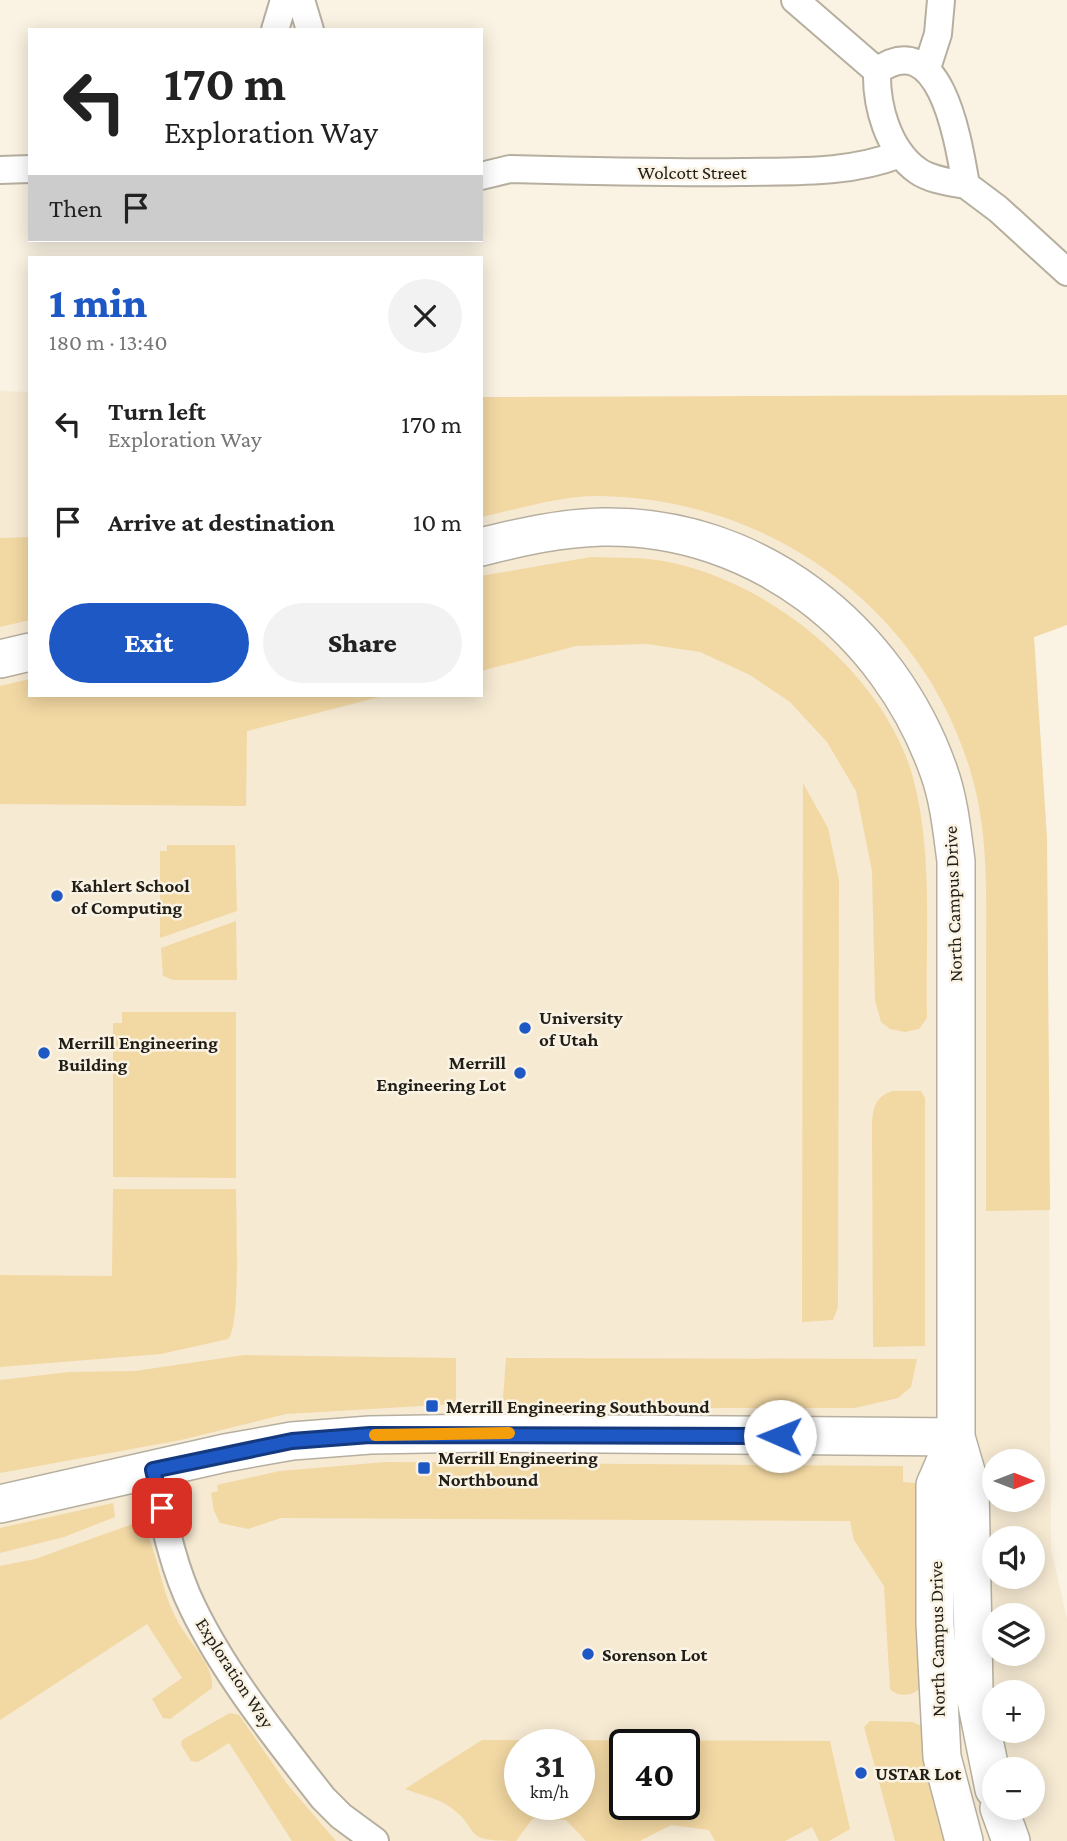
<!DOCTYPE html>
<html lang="en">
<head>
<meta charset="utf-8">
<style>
  :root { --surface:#fff; --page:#f2f2f2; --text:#222; --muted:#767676; --accent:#1e58c4 }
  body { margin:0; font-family:"Crimson Pro",serif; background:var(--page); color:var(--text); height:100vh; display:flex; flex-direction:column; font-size:26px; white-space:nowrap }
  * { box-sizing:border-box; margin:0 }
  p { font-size:23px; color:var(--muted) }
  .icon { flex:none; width:38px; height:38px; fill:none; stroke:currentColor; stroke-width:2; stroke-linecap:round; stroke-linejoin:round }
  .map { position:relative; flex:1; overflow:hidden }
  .sheet { position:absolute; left:28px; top:256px; width:455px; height:441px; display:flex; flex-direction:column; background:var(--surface); border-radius:0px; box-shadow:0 4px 18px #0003 }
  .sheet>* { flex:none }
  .top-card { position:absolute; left:28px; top:28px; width:455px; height:214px; border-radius:0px; box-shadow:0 4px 18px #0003; background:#fff; color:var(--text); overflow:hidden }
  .needle { width:46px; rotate:90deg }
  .controls { position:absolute; left:982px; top:1449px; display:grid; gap:14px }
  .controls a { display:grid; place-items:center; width:63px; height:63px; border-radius:50%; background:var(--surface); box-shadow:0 4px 18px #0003; font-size:35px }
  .speed { position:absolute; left:504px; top:1729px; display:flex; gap:14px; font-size:35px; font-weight:700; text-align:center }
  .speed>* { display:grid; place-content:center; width:91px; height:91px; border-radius:50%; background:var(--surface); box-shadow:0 4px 18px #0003; line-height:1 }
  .speed small { font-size:18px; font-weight:400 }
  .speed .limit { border:4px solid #111; border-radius:10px; background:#fff; color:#111 }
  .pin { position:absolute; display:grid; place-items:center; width:60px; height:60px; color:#fff; margin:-30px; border-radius:14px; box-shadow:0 4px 10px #0006 }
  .me { position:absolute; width:77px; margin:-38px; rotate:271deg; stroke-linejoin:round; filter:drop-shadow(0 0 5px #0008) }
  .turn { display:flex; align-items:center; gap:24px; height:147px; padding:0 21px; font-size:32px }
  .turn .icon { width:91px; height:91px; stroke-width:2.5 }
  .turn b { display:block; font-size:49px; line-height:60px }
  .then { display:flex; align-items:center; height:66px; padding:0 21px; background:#0003; gap:14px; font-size:26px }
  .round { display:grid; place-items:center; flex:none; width:74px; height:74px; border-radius:37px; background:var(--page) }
  .summary { display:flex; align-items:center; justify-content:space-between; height:119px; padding:0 21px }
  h1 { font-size:42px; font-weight:800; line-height:52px; color:var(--accent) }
  .primary-button { display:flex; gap:14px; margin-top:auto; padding:14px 21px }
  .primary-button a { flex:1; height:80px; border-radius:42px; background:var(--accent); color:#fff; font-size:28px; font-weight:800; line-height:80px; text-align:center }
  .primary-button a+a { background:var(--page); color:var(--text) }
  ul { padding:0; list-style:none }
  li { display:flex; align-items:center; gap:21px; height:98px; padding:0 21px }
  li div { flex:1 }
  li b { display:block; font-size:26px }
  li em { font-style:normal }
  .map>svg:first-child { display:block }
  .built { fill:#f6ead3; fill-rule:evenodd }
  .green { fill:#f2d8a3; fill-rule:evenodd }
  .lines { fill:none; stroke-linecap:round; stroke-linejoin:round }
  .street-casing { stroke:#b6af9f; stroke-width:30 }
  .secondary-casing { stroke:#b6af9f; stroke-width:40 }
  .street { stroke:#fff; stroke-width:26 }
  .secondary { stroke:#fff; stroke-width:37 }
  .route-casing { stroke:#14397f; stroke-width:18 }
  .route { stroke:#1e58c4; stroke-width:12 }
  .slow { stroke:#f59e0b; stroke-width:12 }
  .poi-dot { fill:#1e58c4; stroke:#faf3e3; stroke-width:2.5 }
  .labels { text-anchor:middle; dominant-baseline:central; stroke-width:5; stroke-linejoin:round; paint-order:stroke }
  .street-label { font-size:19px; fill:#211e18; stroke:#faf3e3 }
  .poi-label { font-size:19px; font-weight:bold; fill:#211e18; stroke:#faf3e3; text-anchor:start }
</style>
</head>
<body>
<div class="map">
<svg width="1067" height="1841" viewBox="0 0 1067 1841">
  <rect width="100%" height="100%" fill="#faf3e3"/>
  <path class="built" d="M0,391L30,392V695H481V399L1067,625L1034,637L1047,839L1051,1548L1067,1619V1841H0ZM994,1461H1032V1500H994ZM994,1538H1032V1577H994ZM994,1615H1032V1654H994ZM994,1692H1032V1731H994ZM520,1745H579V1804H520ZM625,1745H684V1804H625ZM994,1769H1032V1808H994Z"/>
  <path class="green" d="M1067,395V625L1034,637L1047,839L1050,1210L986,1211C986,1130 986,1048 986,967C986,909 989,849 976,792C935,618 778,499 601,496C561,495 520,509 481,517V397Z
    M30,537V620L0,627V538Z
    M591,557C610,558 630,557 649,559C758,571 881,668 912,774C934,852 925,938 927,1018L919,1029L905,1032L890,1029L881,1022L875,1000L872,871L856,791L827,742L790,702L750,675L700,652L647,644L576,646L481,671V576Z
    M30,679V695H387L247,731L246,806L0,804V686Z
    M803,783L828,828L839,880L838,1307L833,1320L802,1322Z
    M167,845H235L237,911L160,938V851H167Z
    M236,921L237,980H173L163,976L161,948Z
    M122,1012H236V1178L113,1177V1023H122Z
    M892,1091H921L925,1098V1346L873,1347L872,1121C874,1105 876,1097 892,1091Z
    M113,1189H236C236,1213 241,1327 228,1339L161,1354L0,1367V1275L112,1276Z
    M244,1355L456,1358V1404L286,1414L181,1440L0,1473V1380L69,1372L135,1371Z
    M506,1358L917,1359L911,1387L898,1398L855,1408H509L503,1398Z
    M386,1462L903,1466V1482L915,1483L920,1487L921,1687C914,1696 898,1698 890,1689L884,1586L854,1540L850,1521L281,1518L248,1529L220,1523L214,1511L211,1493L218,1491L217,1485L280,1471Z
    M113,1503L115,1517L64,1537L0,1553V1528Z
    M141,1521C158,1551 160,1590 178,1622C188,1641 215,1666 212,1688L170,1719L163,1718L152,1699L182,1678L147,1624L0,1720V1566L35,1559Z
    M230,1713L239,1715L287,1784L336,1841H292L229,1743L198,1762L191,1761L181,1745L182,1740Z
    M870,1721L912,1722L922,1726L953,1841H895L864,1727Z
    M482,1740L830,1741L850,1829L829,1841H819L812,1827L785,1841H715L709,1830L671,1825L640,1841H586L566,1820L533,1818L516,1841C456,1841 485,1830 447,1805C436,1798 418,1794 405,1789ZM520,1745H579V1804H520ZM625,1745H684V1804H625Z"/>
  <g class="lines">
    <g class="street-casing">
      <path id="street" d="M301,0L310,30
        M795,0L877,71C876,106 888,150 918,171C931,180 950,182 966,185
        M275,30L284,0
        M927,68L938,34L941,0
        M877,71C942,24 959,146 966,185L998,209L1067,272
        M0,170L30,169
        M481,176L510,169C587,171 665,173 742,172C797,171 848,174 900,154
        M153,1470C163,1516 172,1566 193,1608C226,1676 277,1739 323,1798L341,1816L375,1841"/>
    </g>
    <g class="secondary-casing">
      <path id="secondary" d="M481,547C521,537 560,528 602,527C756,524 889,629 939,772C949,800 952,831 956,861V1437L970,1485L974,1690L994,1789
        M0,659L30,652
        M956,1437L935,1485V1623L942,1757L964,1841
        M0,1504L225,1453L292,1441L370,1435L484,1433L956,1437
        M999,1808L1011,1841"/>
    </g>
    <use href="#street" class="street"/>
    <use href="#secondary" class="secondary"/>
  </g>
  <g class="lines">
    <g class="route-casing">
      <path id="route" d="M162,1508L153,1470L292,1441L370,1435L780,1436"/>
    </g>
    <use href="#route" class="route"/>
    <path class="slow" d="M375,1435L509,1433"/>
  </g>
  <g class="poi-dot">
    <circle cx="57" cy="896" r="7"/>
    <circle cx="525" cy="1028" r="7"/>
    <circle cx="44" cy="1053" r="7"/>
    <circle cx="520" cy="1073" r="7"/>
    <rect x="425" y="1399" width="14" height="14" rx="3.5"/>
    <rect x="417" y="1461" width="14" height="14" rx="3.5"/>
    <circle cx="588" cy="1654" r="7"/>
    <circle cx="861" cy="1773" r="7"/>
  </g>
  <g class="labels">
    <g class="street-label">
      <text x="692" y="172">Wolcott Street</text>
      <text transform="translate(953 904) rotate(-92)">North Campus Drive</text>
      <text transform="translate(937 1639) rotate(-91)">North Campus Drive</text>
      <text transform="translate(235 1673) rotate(57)">Exploration Way</text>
    </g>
    <g class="poi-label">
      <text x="71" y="885">Kahlert School<tspan x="71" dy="22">of Computing</tspan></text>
      <text x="539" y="1017">University<tspan x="539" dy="22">of Utah</tspan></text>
      <text x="58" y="1042">Merrill Engineering<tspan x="58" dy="22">Building</tspan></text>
      <text x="506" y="1062" text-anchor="end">Merrill<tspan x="506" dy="22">Engineering Lot</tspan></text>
      <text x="446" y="1406">Merrill Engineering Southbound</text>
      <text x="438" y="1457">Merrill Engineering<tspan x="438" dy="22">Northbound</tspan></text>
      <text x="602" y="1654">Sorenson Lot</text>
      <text x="875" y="1773">USTAR Lot</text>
    </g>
  </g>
</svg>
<div class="controls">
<a><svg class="needle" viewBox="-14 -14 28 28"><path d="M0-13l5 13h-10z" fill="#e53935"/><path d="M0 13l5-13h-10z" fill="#767676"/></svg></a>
<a><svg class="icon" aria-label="sound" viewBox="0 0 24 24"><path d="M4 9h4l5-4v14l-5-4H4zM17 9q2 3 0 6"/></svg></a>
<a><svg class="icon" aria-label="layers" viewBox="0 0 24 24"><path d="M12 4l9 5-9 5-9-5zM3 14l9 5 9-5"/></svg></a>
<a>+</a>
<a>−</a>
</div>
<div class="speed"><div>31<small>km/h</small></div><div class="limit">40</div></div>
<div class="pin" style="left:162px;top:1508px;background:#d93025"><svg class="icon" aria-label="arrive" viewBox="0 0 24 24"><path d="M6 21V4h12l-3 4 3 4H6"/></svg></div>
<svg class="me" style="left:780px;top:1436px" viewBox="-20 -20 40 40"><circle r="19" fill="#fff"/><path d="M0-13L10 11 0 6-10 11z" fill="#1e58c4"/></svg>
<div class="top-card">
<div class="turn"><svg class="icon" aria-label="left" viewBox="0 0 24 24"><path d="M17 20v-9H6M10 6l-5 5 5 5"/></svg><div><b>170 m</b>Exploration Way</div></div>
<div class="then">Then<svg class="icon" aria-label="arrive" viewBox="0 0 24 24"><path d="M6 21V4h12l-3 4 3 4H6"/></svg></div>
</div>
<section class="sheet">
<div class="summary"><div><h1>1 min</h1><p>180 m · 13:40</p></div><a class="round"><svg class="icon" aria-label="close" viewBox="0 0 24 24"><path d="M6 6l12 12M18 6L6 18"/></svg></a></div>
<ul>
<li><svg class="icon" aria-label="left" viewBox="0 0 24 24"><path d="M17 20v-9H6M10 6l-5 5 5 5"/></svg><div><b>Turn left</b><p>Exploration Way</p></div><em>170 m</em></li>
<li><svg class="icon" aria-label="arrive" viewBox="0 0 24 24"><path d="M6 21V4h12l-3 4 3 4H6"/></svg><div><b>Arrive at destination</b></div><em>10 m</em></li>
</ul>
<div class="primary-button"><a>Exit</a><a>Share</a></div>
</section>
</div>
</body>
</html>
